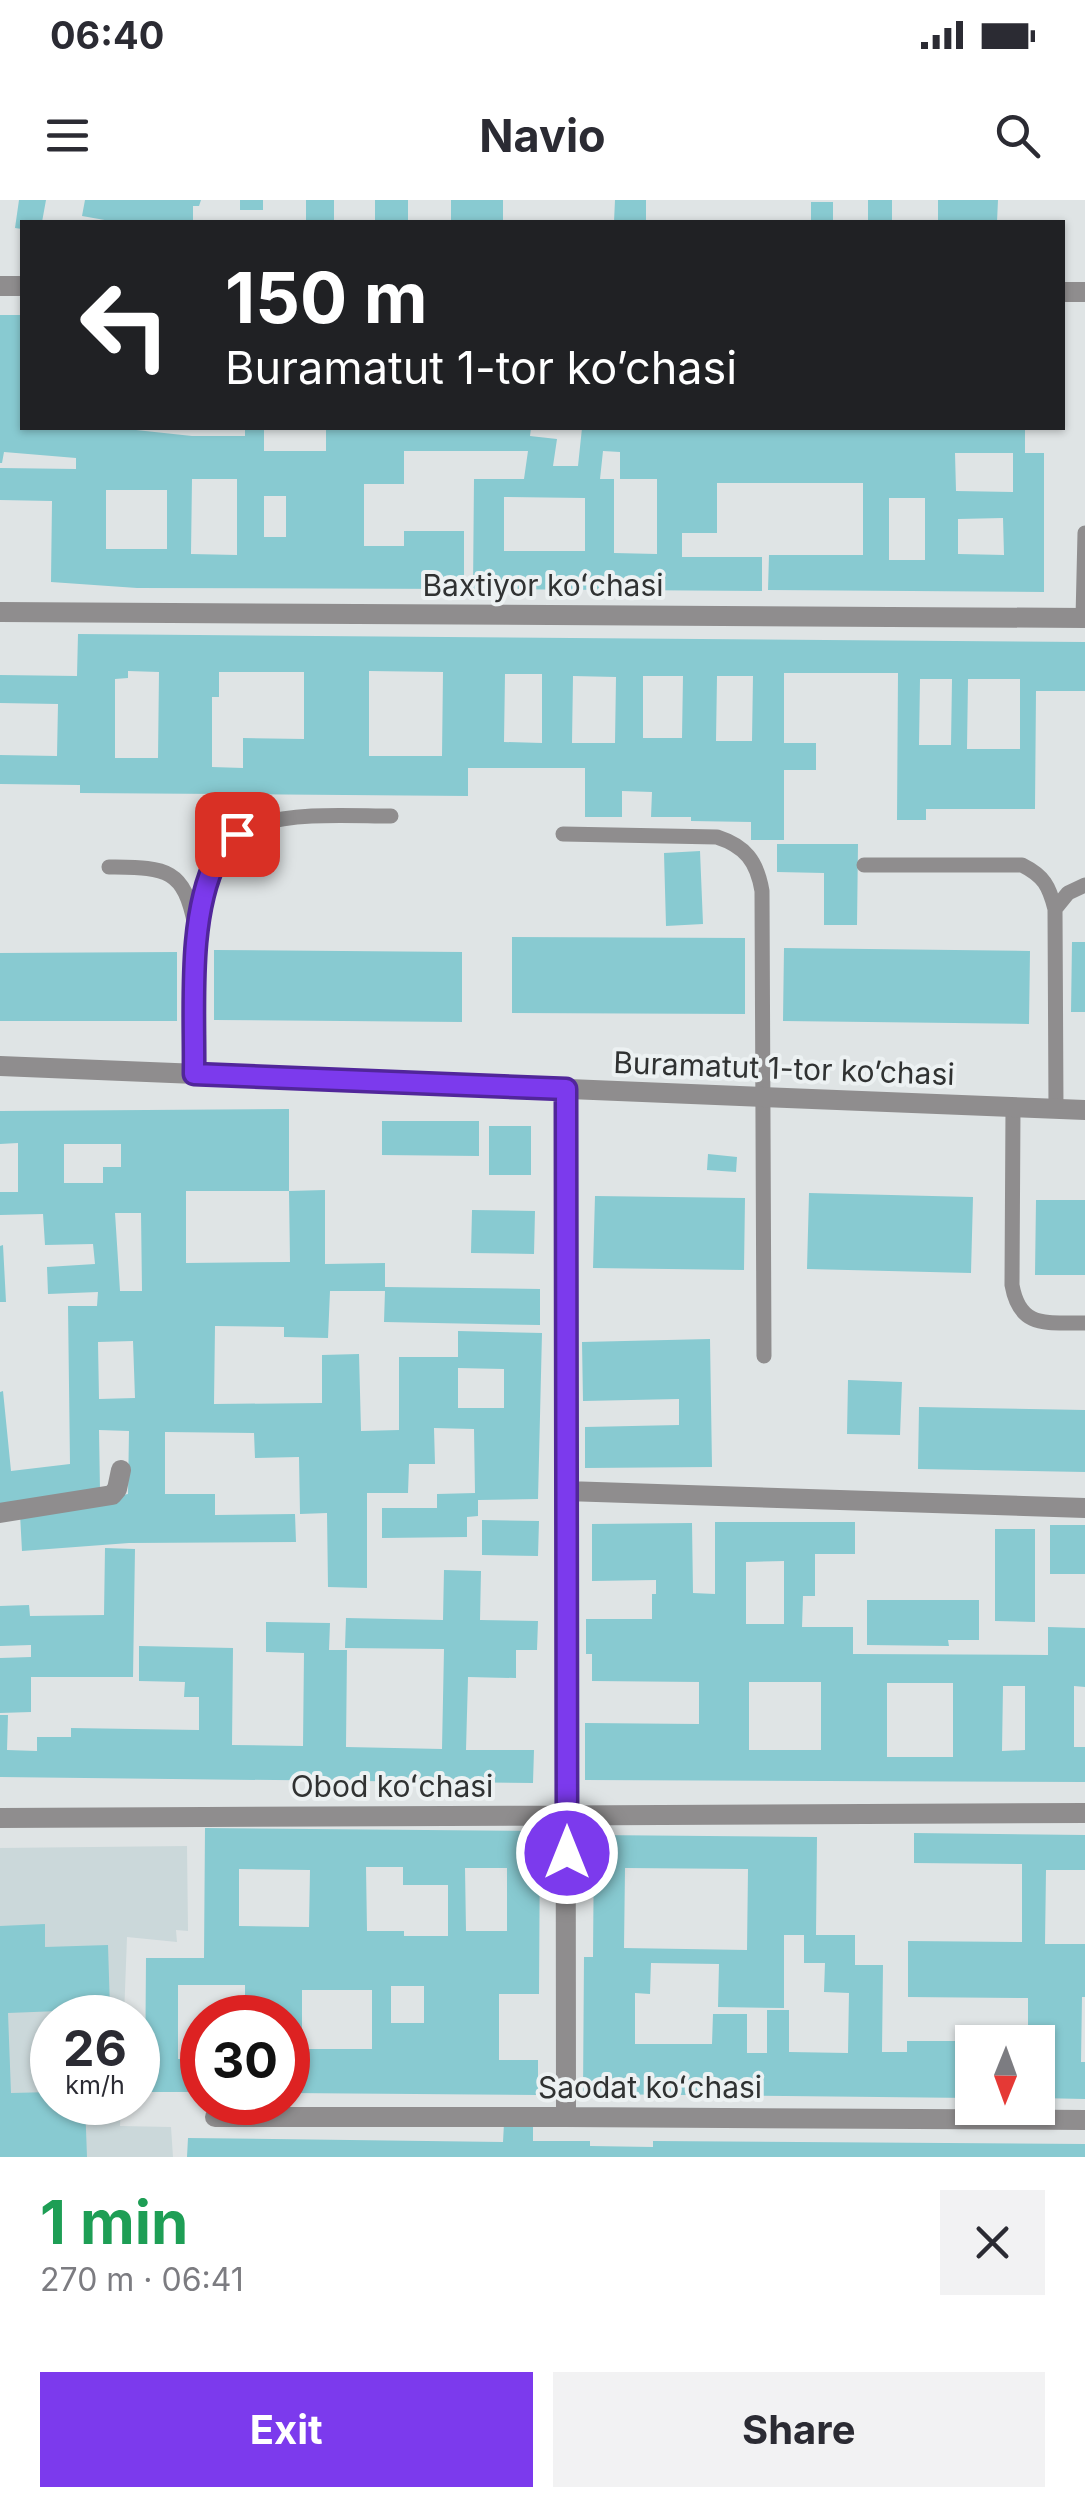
<!DOCTYPE html>
<html lang="en">
<head>
<meta charset="utf-8">
<style>
  :root { --surface:#fff; --page:#f2f2f3; --text:#2b2b33; --muted:#7c7c81; --accent:#7c3aed }
  body { margin:0; font-family:Inter,sans-serif; background:var(--page); color:var(--text); height:100vh; display:flex; flex-direction:column; font-size:38px; white-space:nowrap }
  * { box-sizing:border-box; margin:0 }
  p { font-size:32px; color:var(--muted) }
  .icon { flex:none; width:55px; height:55px; fill:none; stroke:currentColor; stroke-width:2; stroke-linecap:round; stroke-linejoin:round }
  .map { position:relative; height:1957px; overflow:hidden }
  .drawer { display:flex; flex-direction:column; background:var(--surface); flex:1 }
  .drawer>* { flex:none }
  .guide { position:absolute; left:20px; top:20px; width:1045px; height:210px; border-radius:0px; box-shadow:0 2px 8px #0004; background:#202124; color:#fff; overflow:hidden }
  .needle { width:65px; rotate:181deg }
  .controls { position:absolute; left:955px; top:1825px; display:grid; gap:20px }
  .controls a { display:grid; place-items:center; width:100px; height:100px; border-radius:0px; background:var(--surface); box-shadow:0 2px 8px #0004; font-size:50px }
  .speed { position:absolute; left:30px; top:1795px; display:flex; gap:20px; font-size:50px; font-weight:700; text-align:center }
  .speed>* { display:grid; place-content:center; width:130px; height:130px; border-radius:50%; background:var(--surface); box-shadow:0 2px 8px #0004; line-height:1 }
  .speed small { font-size:25px; font-weight:400 }
  .speed .limit { border:15px solid #d22; background:#fff; color:#111 }
  .pin { position:absolute; display:grid; place-items:center; width:85px; height:85px; color:#fff; margin:-42px; border-radius:20px; box-shadow:0 5px 15px #0006 }
  .me { position:absolute; width:110px; margin:-55px; rotate:0deg; stroke-linejoin:round; filter:drop-shadow(0 0 8px #0008) }
  .turn { display:flex; align-items:center; gap:35px; height:210px; padding:0 40px; font-size:45px }
  .turn .icon { width:130px; height:130px; stroke-width:2.5 }
  .turn b { display:block; font-size:70px; line-height:85px }
  .round { display:grid; place-items:center; flex:none; width:105px; height:105px; border-radius:0px; background:var(--page) }
  .headline { display:flex; align-items:center; justify-content:space-between; height:170px; padding:0 40px }
  h1 { font-size:60px; font-weight:700; line-height:75px; color:#1e9e55 }
  .cta { display:flex; gap:20px; margin-top:auto; padding:20px 40px }
  .cta a { flex:1; height:115px; border-radius:0px; background:var(--accent); color:#fff; font-size:40px; font-weight:700; line-height:115px; text-align:center }
  .cta a+a { background:var(--page); color:var(--text) }
  .status { display:flex; justify-content:space-between; align-items:center; height:70px; padding:0 50px; background:var(--surface); direction:ltr }
  .status svg { height:28px; fill:currentColor }
  header { display:flex; justify-content:space-between; align-items:center; height:130px; padding:0 40px; background:var(--surface); font-size:45px; font-weight:700 }
  .map>svg:first-child { display:block }
  .built { fill:#cbd8da }
  .building { fill:#88cad1; fill-rule:evenodd }
  .lines { fill:none; stroke-linecap:round; stroke-linejoin:round }
  .lane { stroke:#8f8d8e; stroke-width:15 }
  .street { stroke:#8f8d8e; stroke-width:20 }
  .route-casing { stroke:#51269a; stroke-width:25 }
  .route { stroke:#7c3aed; stroke-width:18 }
  .labels { text-anchor:middle; dominant-baseline:central; stroke-width:8; stroke-linejoin:round; paint-order:stroke }
  .street-label { font-size:30px; fill:#303232; stroke:#ecf1f2 }
</style>
</head>
<body>
<div class="status"><b>06:40</b><svg viewBox="0 0 49 12"><path d="M0 12V9h3v3zM5 12V6h3v6zM10 12V3h3v9zM15 12V0h3v12zM26 1h20v11H26zM47 4h2v5h-2z"/></svg></div>
<header><svg class="icon" aria-label="menu" viewBox="0 0 24 24"><path d="M4 6h16M4 12h16M4 18h16"/></svg>Navio<svg class="icon" aria-label="search" viewBox="0 0 24 24"><circle cx="10" cy="10" r="6"/><path d="M15 15l6 6"/></svg></header>
<div class="map">
<svg width="1085" height="1957" viewBox="0 0 1085 1957">
  <rect width="100%" height="100%" fill="#dfe4e5"/>
  <path class="built" d="M187,1646L188,1731L176,1730L177,1742L127,1737L124,1817L52,1818V1902L121,1903L120,1926L171,1927L173,1957H0V1648Z"/>
  <path class="building" d="M19,0H46L42,22H22V29L15,28Z
    M85,0H201L199,6H193V22H116L82,16Z
    M240,0H263V10H240Z
    M306,0H334V22H306Z
    M375,0H408V22H375Z
    M451,0H503V22H451Z
    M615,0H646V22H614Z
    M868,0H892V22H868Z
    M938,0H998L997,22H938Z
    M811,2H833V22H811Z
    M0,115H22V228H136V230L192,236H245V228H264V251H326V228H531L530,236L557,239L553,266H578L582,228L1025,229V253H1044V392L768,390L769,355H863V283H717V333H682V357H762V391L473,389L474,279H524L528,251H404V284H364V346H404V331H464V389L137,388L51,382L52,301L0,300V268L76,269V258L4,252L2,263H0ZM603,251L620,252V279H657V354L614,353V279H600ZM955,253H1013V292L956,291ZM192,279H237V355L191,354ZM106,290H167V349H106ZM264,296H286V337H264ZM504,297L585,298V351H504ZM889,298H925V360H889ZM1003,318L1004,355L958,354V319Z
    M78,434L1085,442V491H1036L1035,609H926V620H897L898,473H784V543H816V570H784V640H751V622L691,621V617H651L652,592L622,591V617H585V568H468V596L80,593V585L0,584V555L57,556L58,504L0,503V475L77,476ZM128,471L159,472L158,558H115V479L128,478ZM369,471L443,472L442,556H369ZM219,472H304V539L243,538V568L212,567V497H219ZM505,474H542V543L504,542ZM573,476L616,477L615,543H572ZM643,476H683L682,538H643ZM717,476H753L752,541H716ZM920,479H952L951,545H919ZM968,479H1020V549H967Z
    M777,644H858L857,725H824V673L777,672Z
    M700,651L703,724L666,726L664,653Z
    M512,737L745,738V814L512,813Z
    M1072,742H1085V812H1071Z
    M784,748L1030,751L1029,824L783,821Z
    M214,750L462,752V822L214,820Z
    M177,752V821H0V753Z
    M289,909V991H186V1063L290,1062L289,991L325,990V1064L385,1063V1087L540,1089V1125L384,1122L385,1091H330L328,1138L284,1137V1127L215,1126L214,1204L322,1203V1155L359,1154L361,1231L399,1230V1157H458V1131L542,1133L538,1299L478,1300V1316L467,1317V1337L382,1338V1308H437V1294L475,1293L474,1229L434,1228L435,1264H409L408,1293H367V1388L328,1387L327,1313L300,1314L299,1257L255,1258L254,1233L165,1232V1294H215V1315L295,1314L296,1342L129,1343L22,1351L20,1314L128,1294L129,1231L99,1230L100,1291L0,1304V1192L3,1191L11,1271L70,1264L68,1106H97L98,1092L48,1094L47,1067L95,1064L93,1044L45,1045L43,1014L0,1015V992H18V943L0,944V911ZM64,944H121V967H103V983H64ZM115,1013H141L142,1091H120ZM133,1141L135,1198L99,1199L98,1142ZM458,1168L504,1169V1208H458Z
    M382,921H479V956L382,955Z
    M489,926H531V975H489Z
    M708,954L737,957L736,972L707,970Z
    M809,993L973,997L971,1073L807,1069Z
    M595,996L745,998L744,1070L593,1068Z
    M1036,1000H1085V1075H1035Z
    M472,1010L535,1011L534,1054L471,1053Z
    M3,1045L6,1102H0V1046Z
    M710,1139L712,1267L585,1268V1227L679,1225V1199L583,1201L582,1142Z
    M848,1180L902,1182L900,1235L847,1234Z
    M919,1207L1085,1210V1272L918,1269Z
    M482,1320L539,1321L538,1356L482,1355Z
    M715,1322H855V1354H815V1396H803L802,1427H853V1454L1048,1455V1427L1085,1428V1487L1074,1486V1547H1085V1582L585,1580V1523L699,1524V1482L592,1481V1454H586V1419H652V1394H656V1380L592,1381V1324L692,1323L693,1393L715,1394ZM784,1361V1424H746V1362ZM749,1482H821V1550H749ZM887,1483H953V1557H887ZM1003,1486H1025V1550L1002,1551Z
    M1050,1325H1085V1374H1050Z
    M995,1329H1035V1422L995,1421Z
    M105,1348L135,1349L133,1477H31V1512L0,1513V1458L31,1457V1445L0,1446V1406L29,1405L30,1416L104,1415Z
    M444,1370L481,1371L480,1420L538,1421L537,1450H516V1478L468,1477L466,1550H534L533,1583L0,1577V1515H8L7,1550L37,1551V1537H71V1528L199,1530V1497H184L185,1482L139,1481V1446L233,1448L232,1545L303,1546L304,1453L266,1452V1422L330,1423L329,1450H347L346,1547L442,1549L444,1449L345,1448L346,1418L443,1420Z
    M867,1400H979V1440H948L949,1446L867,1445Z
    M205,1628L540,1631L539,1794H499V1860H538V1895L288,1893V1818H245V1785H178V1859H202V1892H145L146,1758H204ZM366,1667H403V1685H448V1736H404V1731H367ZM465,1668H507V1731H466ZM239,1669L310,1670L309,1727L239,1726ZM391,1786H424V1823H391ZM302,1790H372V1849H302Z
    M914,1633L1085,1635V1670H1046L1045,1744H1085V1797H1082L1081,1862H1085V1899L1038,1898V1842H1028V1798L908,1797V1741L1022,1742V1664L914,1663Z
    M594,1635L817,1637L816,1735H855V1765H883L882,1852H907V1841H972V1898L583,1894L584,1757H593ZM625,1668L748,1669L747,1750L624,1748ZM784,1735H804V1763H825L824,1792L849,1793L848,1853L789,1852V1810H767V1853H747V1814H713L712,1844H635V1793L650,1794L651,1763L719,1764L718,1807L784,1808Z
    M45,1724V1747L108,1745L110,1809L8,1813L11,1893L52,1892V1902H85L87,1957H0V1726Z
    M504,1923L533,1924V1941H590V1946L653,1947V1941L1085,1944V1957H187L188,1938L503,1942Z"/>
  <g class="lines">
    <path class="lane" d="M1083,418L1085,333
      M563,634L717,637C745,646 757,661 762,691L764,1156
      M864,665H1022C1044,676 1049,686 1055,709L1056,909
      M109,667C164,668 184,666 195,726
      M1055,709L1068,693L1085,685
      M194,874C195,815 187,705 219,655C228,639 244,630 261,624C296,612 353,616 391,616
      M1013,907L1012,1085C1020,1130 1048,1122 1085,1123"/>
    <path class="street" d="M0,86H22
      M1062,92H1085
      M0,412L1085,418
      M0,866L1085,910
      M565,889L566,1917
      M566,1291L1085,1308
      M0,1313L112,1295L117,1289L121,1270
      M0,1618L1085,1613
      M215,1917H566L1085,1920"/>
  </g>
  <g class="lines">
    <g class="route-casing">
      <path id="route" d="M237,634C230,642 222,649 217,658C187,717 195,809 194,874L566,889L567,1653"/>
    </g>
    <use href="#route" class="route"/>
  </g>
  <g class="labels">
    <g class="street-label">
      <text x="543" y="385">Baxtiyor koʻchasi</text>
      <text transform="translate(784 868) rotate(2)">Buramatut 1-tor koʼchasi</text>
      <text x="392" y="1586">Obod koʻchasi</text>
      <text x="650" y="1887">Saodat koʻchasi</text>
    </g>
  </g>
</svg>
<div class="controls">
<a><svg class="needle" viewBox="-14 -14 28 28"><path d="M0-13l5 13h-10z" fill="#e53935"/><path d="M0 13l5-13h-10z" fill="#7c7c81"/></svg></a>
</div>
<div class="speed"><div>26<small>km/h</small></div><div class="limit">30</div></div>
<div class="pin" style="left:237px;top:634px;background:#d93025"><svg class="icon" aria-label="arrive" viewBox="0 0 24 24"><path d="M6 21V4h12l-3 4 3 4H6"/></svg></div>
<svg class="me" style="left:567px;top:1653px" viewBox="-20 -20 40 40"><circle r="17" fill="#7c3aed" stroke="#fff" stroke-width="3"/><path d="M0-11L8 9 0 5-8 9z" fill="#fff"/></svg>
<div class="guide">
<div class="turn"><svg class="icon" aria-label="left" viewBox="0 0 24 24"><path d="M17 20v-9H6M10 6l-5 5 5 5"/></svg><div><b>150 m</b>Buramatut 1-tor koʼchasi</div></div>
</div>
</div>
<section class="drawer">
<div class="headline"><div><h1>1 min</h1><p>270 m · 06:41</p></div><a class="round"><svg class="icon" aria-label="close" viewBox="0 0 24 24"><path d="M6 6l12 12M18 6L6 18"/></svg></a></div>
<div class="cta"><a>Exit</a><a>Share</a></div>
</section>
</body>
</html>
